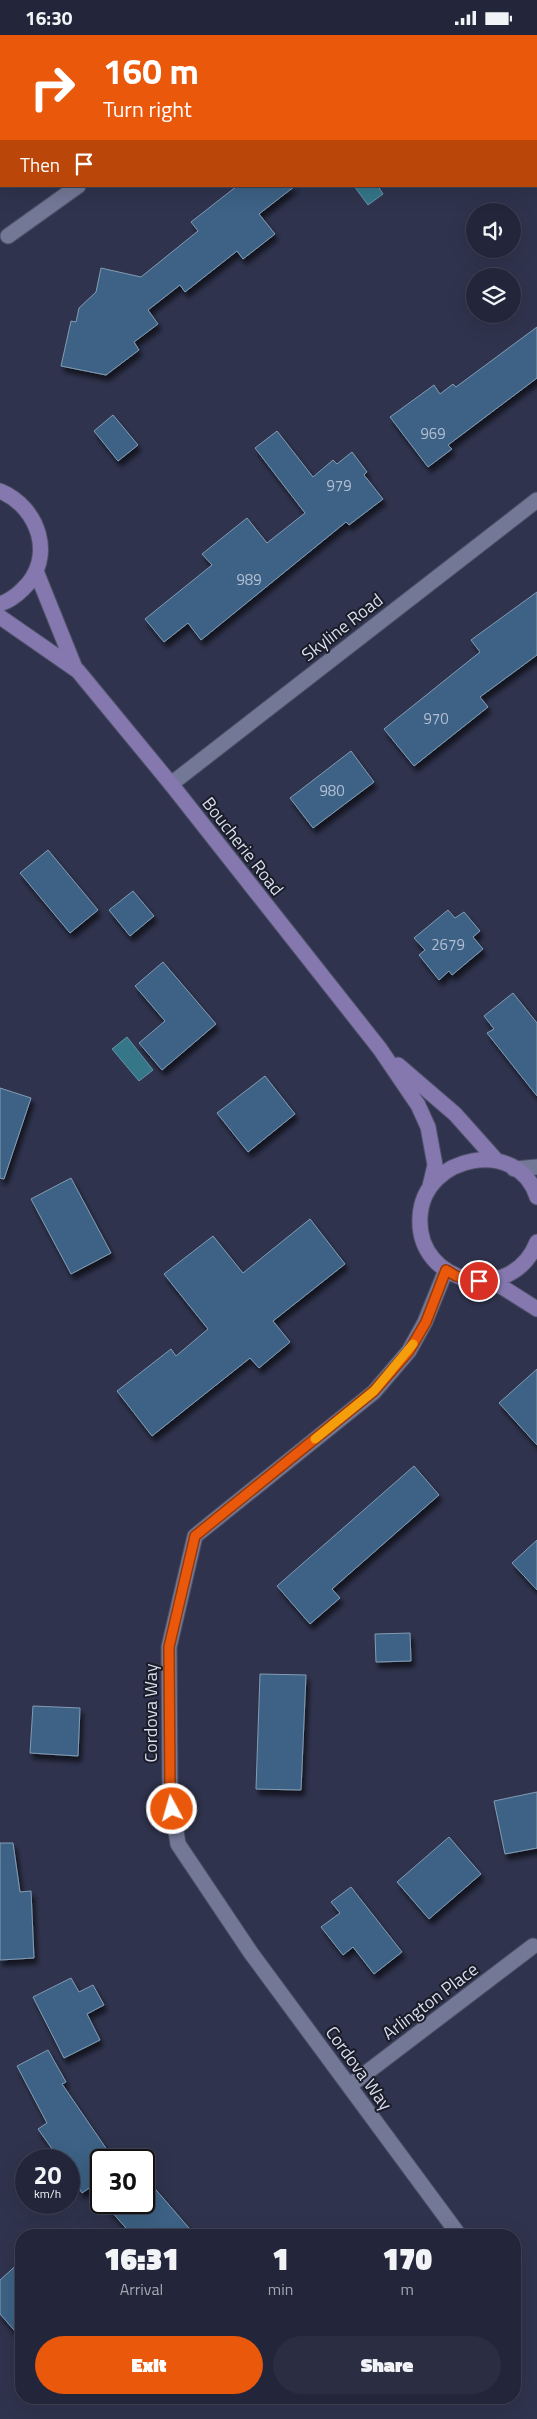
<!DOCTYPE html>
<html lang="en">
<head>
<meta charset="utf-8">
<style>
  :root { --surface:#23263a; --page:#2b2e42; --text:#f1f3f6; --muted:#a3a5af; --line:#404354; --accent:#ea580c }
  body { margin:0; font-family:"Titillium Web",sans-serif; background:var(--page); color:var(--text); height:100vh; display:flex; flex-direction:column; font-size:19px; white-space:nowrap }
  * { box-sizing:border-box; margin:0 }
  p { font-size:16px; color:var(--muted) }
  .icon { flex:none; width:28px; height:28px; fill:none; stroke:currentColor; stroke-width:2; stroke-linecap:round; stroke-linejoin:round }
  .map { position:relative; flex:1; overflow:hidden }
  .panel { position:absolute; left:15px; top:2194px; width:506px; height:175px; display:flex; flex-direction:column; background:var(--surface); border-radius:20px; box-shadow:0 5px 20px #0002,0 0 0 1px var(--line) }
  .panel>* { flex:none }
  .banner { position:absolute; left:0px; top:0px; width:538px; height:152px; box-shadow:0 5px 20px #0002,0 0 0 1px var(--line); background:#ea580c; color:#fff; overflow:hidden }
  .buttons { position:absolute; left:466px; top:168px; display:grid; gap:10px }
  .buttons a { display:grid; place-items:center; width:55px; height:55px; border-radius:50%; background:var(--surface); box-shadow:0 5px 20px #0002,0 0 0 1px var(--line); font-size:25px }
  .speed { position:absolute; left:15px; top:2114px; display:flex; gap:10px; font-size:25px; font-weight:700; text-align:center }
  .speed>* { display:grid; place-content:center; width:65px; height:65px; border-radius:50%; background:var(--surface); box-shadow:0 5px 20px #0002,0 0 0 1px var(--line); line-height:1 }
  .speed small { font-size:12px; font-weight:400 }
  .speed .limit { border:2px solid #111; border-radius:8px; background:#fff; color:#111 }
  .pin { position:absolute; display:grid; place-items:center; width:42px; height:42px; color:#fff; margin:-21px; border:2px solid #fff; border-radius:50%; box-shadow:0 1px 5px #0007 }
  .me { position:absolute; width:55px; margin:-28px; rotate:354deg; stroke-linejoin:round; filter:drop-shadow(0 0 4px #0008) }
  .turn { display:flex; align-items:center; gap:18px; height:105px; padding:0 20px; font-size:22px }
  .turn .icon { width:65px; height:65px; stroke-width:2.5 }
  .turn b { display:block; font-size:35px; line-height:42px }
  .then { display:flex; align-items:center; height:48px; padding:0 20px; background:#0003; gap:10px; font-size:19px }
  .eta { display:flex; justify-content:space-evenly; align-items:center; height:85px; text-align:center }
  .eta b { font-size:30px; font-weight:800; line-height:35px }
  .cta { display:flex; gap:10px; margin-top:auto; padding:10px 20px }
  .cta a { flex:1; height:58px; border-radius:30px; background:var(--accent); color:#fff; font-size:20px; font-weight:800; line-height:58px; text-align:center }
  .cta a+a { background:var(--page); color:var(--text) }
  .status { display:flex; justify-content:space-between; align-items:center; height:35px; padding:0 25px; background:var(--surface); direction:ltr }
  .status svg { height:14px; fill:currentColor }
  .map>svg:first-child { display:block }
  .water { fill:#357689; stroke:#6695a7 }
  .building { fill:#3c6285; stroke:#839cb4; filter:url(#shadow) }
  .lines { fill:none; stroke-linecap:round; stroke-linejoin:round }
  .street-casing { stroke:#4d5066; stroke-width:17 }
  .secondary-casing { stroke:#4d5066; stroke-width:17 }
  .street { stroke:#727896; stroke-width:15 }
  .secondary { stroke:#8478af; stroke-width:15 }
  .route-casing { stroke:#983908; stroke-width:12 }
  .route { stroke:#ea580c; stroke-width:9 }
  .slow { stroke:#f59e0b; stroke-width:9 }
  .labels { text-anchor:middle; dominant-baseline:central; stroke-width:4; stroke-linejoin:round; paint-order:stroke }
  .number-label { font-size:15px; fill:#b1bed3 }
  .street-label { font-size:18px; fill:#d8dced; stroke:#1a1c28 }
</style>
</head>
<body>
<div class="status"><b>16:30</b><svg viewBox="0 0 49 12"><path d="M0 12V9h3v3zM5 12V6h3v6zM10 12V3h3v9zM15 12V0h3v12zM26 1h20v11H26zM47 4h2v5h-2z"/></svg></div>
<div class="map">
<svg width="537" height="2384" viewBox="0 0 537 2384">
  <defs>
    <filter id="shadow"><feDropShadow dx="3" dy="5.5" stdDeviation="2.5" flood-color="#0009"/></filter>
  </defs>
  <rect width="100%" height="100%" fill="#2f334d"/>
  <path class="water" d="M354,151H378L383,159L368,170Z
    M127,1002L153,1035L139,1046L112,1014Z"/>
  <path class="building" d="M237,151H295L259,179L275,199L243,224L237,216L185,257L180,250L148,275L158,289L134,307L139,315L106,340L61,331L71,286L76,287L79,273L96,257L101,233L141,242L198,196L191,187Z
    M537,292V343L448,410L452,414L428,432L390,382L434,350L440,359L453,349L456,352Z
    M113,380L138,410L118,426L94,396Z
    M277,396L313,442L333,425L337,429L352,417L367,437L364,440L383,464L349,490L346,487L201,605L188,588L164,607L145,584L212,530L202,519L247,483L267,508L305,478L255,413Z
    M537,557V620L480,662L488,672L414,731L384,694L480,617L471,605Z
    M351,716L374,747L313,793L290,763Z
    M48,815L98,875L70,898L20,838Z
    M133,856L154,881L130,901L109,875Z
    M448,875L455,883L464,877L480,896L473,902L483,914L452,940L449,936L439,945L419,920L425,915L414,903Z
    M163,927L216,989L162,1035L139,1008L165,986L135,951Z
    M513,958L537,988V1061L487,998L494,994L484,981Z
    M265,1041L295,1079L248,1117L217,1078Z
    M0,1053L31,1063L4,1144L0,1143Z
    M71,1143L111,1218L71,1239L31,1164Z
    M310,1184L345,1229L273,1286L290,1307L259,1333L250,1323L152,1401L117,1356L171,1314L176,1321L208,1294L164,1239L213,1201L243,1238Z
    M537,1334V1410L499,1368Z
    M414,1431L439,1460L332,1554L340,1563L310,1589L277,1551Z
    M537,1505V1555L512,1528Z
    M410,1598L411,1626L376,1627L375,1599Z
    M260,1639L306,1640L301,1755L256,1754Z
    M33,1671L80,1673L78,1721L30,1718Z
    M537,1757V1813L505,1819L494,1766Z
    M449,1802L481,1839L429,1884L397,1847Z
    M0,1808H13L20,1857L31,1856L34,1923L0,1925Z
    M351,1852L402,1917L374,1939L353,1912L343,1920L321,1892L340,1878L331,1867Z
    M71,1943L79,1957L93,1950L104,1970L87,1979L100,2005L64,2023L33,1962Z
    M48,2015L66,2047L62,2049L114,2125H101V2145L82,2158L69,2138V2125H60L38,2094L47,2088L17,2031Z
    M144,2141L195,2200H132L104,2168H144Z
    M21,2226V2303L0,2279V2245Z"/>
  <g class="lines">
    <g class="street-casing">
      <path id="street" d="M178,0L179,1
        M277,1L279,0
        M8,201L78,151
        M171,749L537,465
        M514,1134L537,1132
        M446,1235L425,1287L409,1316L374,1357L195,1501L169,1612L170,1757L178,1809L251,1918L459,2200
        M349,2051L533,1911"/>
    </g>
    <g class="secondary-casing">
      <path id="secondary" d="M0,456C39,472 56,523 23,554C16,561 9,566 0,569
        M36,536L75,633
        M0,582L78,636L171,749L380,1014L418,1070L428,1092L435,1130L430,1151
        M398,1030L455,1079L497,1126
        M537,1162C519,1102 423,1119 420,1182C416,1250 512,1271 537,1207
        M491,1245L537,1274"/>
    </g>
    <use href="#street" class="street"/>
    <use href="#secondary" class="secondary"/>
  </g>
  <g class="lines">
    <g class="route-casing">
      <path id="route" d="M172,1774L170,1758L169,1612L195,1501L374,1356L409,1316L426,1287L446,1235L456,1241L479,1246"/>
    </g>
    <use href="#route" class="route"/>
    <path class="slow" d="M315,1404L374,1356L413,1309"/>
  </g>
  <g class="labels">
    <g class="number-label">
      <text x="433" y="398">969</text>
      <text x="339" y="450">979</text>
      <text x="249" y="544">989</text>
      <text x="436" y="683">970</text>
      <text x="332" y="755">980</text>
      <text x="448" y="909">2679</text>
    </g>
    <g class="street-label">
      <text transform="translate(342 592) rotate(-38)">Skyline Road</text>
      <text transform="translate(243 811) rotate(52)">Boucherie Road</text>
      <text transform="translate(150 1678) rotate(-90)">Cordova Way</text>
      <text transform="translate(430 1966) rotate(-37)">Arlington Place</text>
      <text transform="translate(359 2033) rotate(54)">Cordova Way</text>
    </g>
  </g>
</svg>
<div class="buttons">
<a><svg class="icon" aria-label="sound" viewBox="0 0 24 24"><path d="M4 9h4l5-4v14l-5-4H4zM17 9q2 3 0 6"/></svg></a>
<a><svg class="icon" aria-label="layers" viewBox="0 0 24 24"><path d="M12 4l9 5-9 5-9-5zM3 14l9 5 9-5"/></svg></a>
</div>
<div class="speed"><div>20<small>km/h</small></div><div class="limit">30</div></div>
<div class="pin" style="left:479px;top:1246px;background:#d93025"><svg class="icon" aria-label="arrive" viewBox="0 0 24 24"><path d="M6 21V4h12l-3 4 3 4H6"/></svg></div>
<svg class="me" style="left:172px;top:1774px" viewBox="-20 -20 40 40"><circle r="17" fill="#ea580c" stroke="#fff" stroke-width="3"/><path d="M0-11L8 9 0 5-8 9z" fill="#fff"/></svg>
<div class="banner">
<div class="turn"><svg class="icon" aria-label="right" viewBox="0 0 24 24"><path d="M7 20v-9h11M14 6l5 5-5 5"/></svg><div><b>160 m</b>Turn right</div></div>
<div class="then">Then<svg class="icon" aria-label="arrive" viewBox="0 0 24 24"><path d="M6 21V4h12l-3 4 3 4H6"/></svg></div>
</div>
<section class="panel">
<div class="eta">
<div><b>16:31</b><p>Arrival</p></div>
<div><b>1</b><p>min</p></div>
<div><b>170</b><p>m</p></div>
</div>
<div class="cta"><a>Exit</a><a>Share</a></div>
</section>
</div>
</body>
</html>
